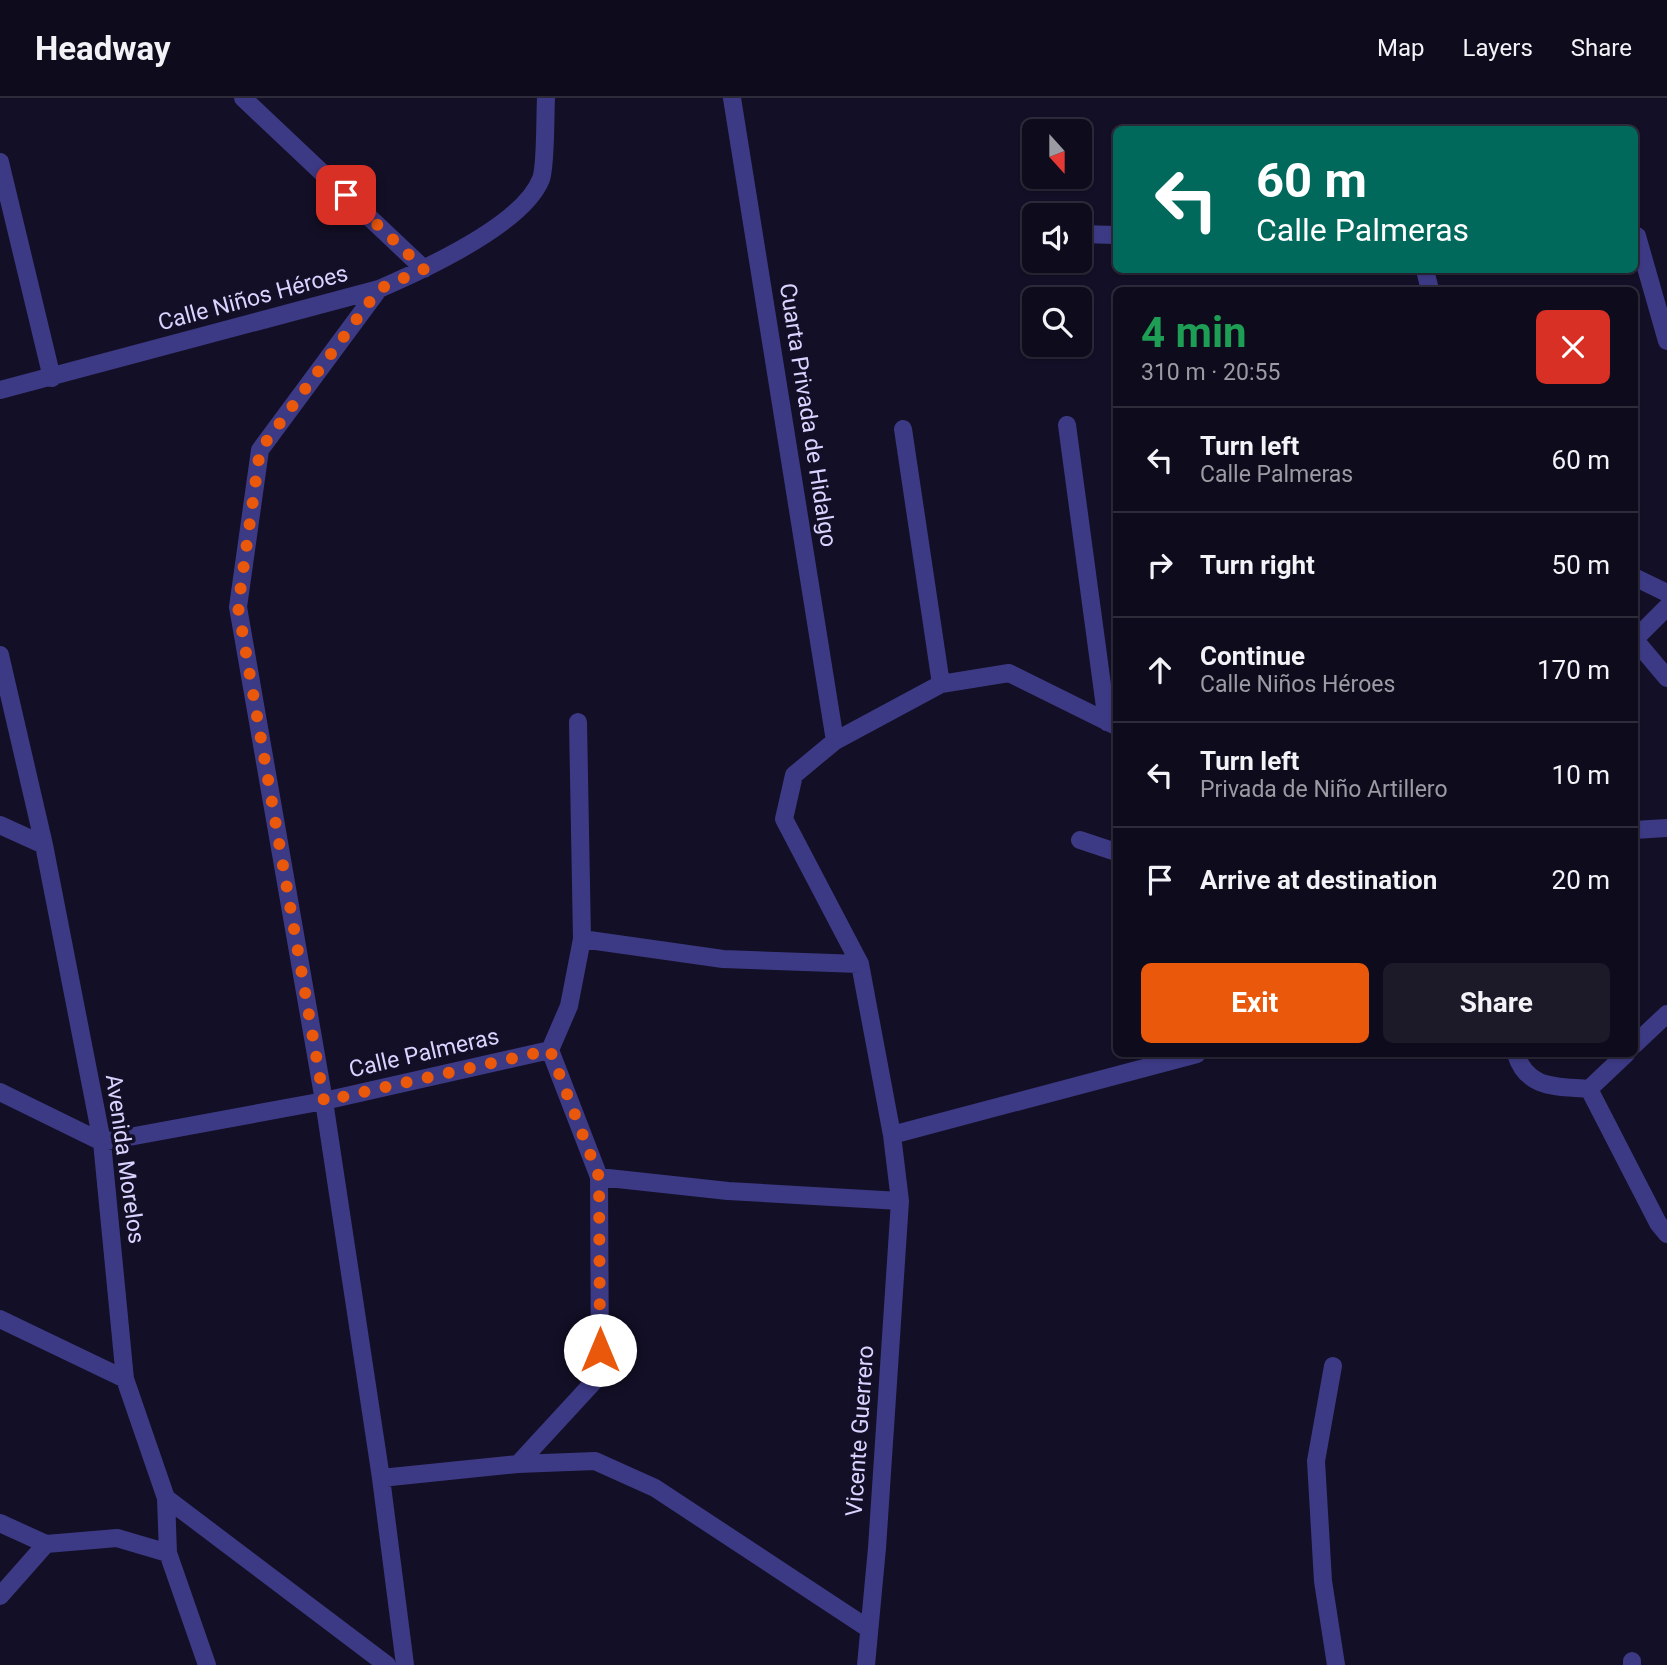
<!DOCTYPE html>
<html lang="en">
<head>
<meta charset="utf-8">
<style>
  :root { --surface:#0e0b1c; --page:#1c1929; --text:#f1f3f6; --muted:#9b9ba3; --line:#2e2b3b; --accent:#ea580c }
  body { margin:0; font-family:Roboto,sans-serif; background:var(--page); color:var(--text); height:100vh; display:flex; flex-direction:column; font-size:26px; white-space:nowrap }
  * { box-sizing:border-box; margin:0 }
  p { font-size:23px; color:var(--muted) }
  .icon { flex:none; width:38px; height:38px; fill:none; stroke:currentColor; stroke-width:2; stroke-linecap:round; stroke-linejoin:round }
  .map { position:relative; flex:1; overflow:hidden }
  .side { position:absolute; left:1113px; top:189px; width:525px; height:770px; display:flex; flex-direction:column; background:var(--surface); border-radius:10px; box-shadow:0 2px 5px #0004,0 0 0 2px var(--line) }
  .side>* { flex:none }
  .guide { position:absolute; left:1113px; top:28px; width:525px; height:147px; border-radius:10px; box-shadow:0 2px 5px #0004,0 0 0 2px var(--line); background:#00695c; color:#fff; overflow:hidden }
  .needle { width:46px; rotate:159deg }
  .tools { position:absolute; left:1022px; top:21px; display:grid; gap:14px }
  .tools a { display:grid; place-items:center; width:70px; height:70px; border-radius:10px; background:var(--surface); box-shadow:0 2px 5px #0004,0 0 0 2px var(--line); font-size:35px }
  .pin { position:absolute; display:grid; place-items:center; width:60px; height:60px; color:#fff; margin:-30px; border-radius:14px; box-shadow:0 4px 10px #0006 }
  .me { position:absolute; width:77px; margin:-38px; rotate:0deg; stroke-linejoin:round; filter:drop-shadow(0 0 5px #0008) }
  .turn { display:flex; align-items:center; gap:24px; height:147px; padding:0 28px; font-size:32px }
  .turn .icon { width:91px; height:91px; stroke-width:2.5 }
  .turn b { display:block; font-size:49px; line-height:60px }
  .round { display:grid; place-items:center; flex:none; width:74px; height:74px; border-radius:10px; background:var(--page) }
  .overview { display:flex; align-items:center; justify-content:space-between; height:119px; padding:0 28px }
  h1 { font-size:42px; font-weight:700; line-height:52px; color:#1e9e55 }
  .cta { display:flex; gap:14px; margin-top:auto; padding:14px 28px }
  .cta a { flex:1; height:80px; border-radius:10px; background:var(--accent); color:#fff; font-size:28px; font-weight:700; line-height:80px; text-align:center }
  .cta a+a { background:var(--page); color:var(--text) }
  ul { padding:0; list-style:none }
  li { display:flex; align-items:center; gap:21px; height:105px; padding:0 28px; border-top:2px solid var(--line) }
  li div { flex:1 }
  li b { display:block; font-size:26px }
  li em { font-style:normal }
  header { display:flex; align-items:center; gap:42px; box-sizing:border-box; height:98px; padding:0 35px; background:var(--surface); border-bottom:2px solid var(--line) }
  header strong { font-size:33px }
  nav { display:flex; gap:38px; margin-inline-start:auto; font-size:24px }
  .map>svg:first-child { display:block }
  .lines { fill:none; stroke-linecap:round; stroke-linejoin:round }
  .minor { stroke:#3d3a85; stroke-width:18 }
  .route { stroke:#ea580c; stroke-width:12; stroke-dasharray:0 21.6 }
  .labels { text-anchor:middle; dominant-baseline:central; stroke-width:7; stroke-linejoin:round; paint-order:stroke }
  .street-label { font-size:23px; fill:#d9d4ff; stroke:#130f26 }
</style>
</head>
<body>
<header>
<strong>Headway</strong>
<nav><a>Map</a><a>Layers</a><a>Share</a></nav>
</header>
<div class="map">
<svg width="1667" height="1567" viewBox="0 0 1667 1567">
  <rect width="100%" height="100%" fill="#130f26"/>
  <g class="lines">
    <path class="minor" d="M243,0L424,171
      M732,0L835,643
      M0,64L52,280
      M1081,136L1116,137
      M1637,138L1667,243
      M1425,172L1430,192
      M379,191L260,352L238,509L324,1003L381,1380L405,1567
      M0,292L379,191C423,172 523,127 541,81C546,68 545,17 546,0
      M1067,327L1107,624
      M903,331L941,586
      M1634,479L1667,495
      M1634,542L1667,509
      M1635,542L1667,580
      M0,557L44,747L102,1044L125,1281L166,1400L168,1455L207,1567
      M0,727L44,747
      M1634,732L1667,730
      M1080,742L1116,754
      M582,841L723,861L860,866
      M1634,947L1667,916
      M1516,956C1527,992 1558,988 1589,991L1658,1125L1667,1136
      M1589,991L1626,956
      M0,994L102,1044L324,1003L550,952
      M892,1037L1197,956
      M599,1079L728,1093L900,1103
      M0,1221L125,1281
      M1333,1268L1316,1363L1323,1483L1336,1567
      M518,1366L600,1277L599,1079L550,952L569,908L582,841L578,624
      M381,1380L518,1366L595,1363L655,1390L869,1531
      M166,1400L387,1567
      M0,1425L46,1446L117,1440L168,1455
      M0,1498L46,1446
      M866,1567L877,1450L900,1103L892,1037L860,866L784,721L794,677L835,643L941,586L1009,575L1116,628
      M1632,1567V1563"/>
  </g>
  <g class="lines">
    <path class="route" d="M346,97L424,171L379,191L260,352L238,509L324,1003L550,952L599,1079L600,1252"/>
  </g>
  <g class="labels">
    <g class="street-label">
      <text transform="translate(253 200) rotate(-15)">Calle Niños Héroes</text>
      <text transform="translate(808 317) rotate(81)">Cuarta Privada de Hidalgo</text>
      <text transform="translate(424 955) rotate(-13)">Calle Palmeras</text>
      <text transform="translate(125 1061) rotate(82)">Avenida Morelos</text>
      <text transform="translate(860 1333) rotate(-86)">Vicente Guerrero</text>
    </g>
  </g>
</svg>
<div class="tools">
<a><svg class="needle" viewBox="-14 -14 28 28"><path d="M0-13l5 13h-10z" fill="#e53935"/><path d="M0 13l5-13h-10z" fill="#9b9ba3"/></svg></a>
<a><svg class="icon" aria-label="sound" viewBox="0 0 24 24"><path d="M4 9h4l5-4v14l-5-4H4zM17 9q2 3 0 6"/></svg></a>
<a><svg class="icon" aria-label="search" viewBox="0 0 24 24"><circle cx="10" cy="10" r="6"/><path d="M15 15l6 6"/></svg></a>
</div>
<div class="pin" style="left:346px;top:97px;background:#d93025"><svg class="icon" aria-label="arrive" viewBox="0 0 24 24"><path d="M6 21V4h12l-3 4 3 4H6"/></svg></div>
<svg class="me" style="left:600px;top:1252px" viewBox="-20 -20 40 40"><circle r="19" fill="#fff"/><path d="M0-13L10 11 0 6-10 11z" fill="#ea580c"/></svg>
<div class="guide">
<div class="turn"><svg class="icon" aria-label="left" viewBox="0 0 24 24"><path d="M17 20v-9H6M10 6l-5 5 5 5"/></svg><div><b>60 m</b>Calle Palmeras</div></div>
</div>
<section class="side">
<div class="overview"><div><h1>4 min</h1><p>310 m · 20:55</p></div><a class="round" style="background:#d93025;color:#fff"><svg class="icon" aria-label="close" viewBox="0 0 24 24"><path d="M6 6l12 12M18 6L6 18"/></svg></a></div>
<ul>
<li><svg class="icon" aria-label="left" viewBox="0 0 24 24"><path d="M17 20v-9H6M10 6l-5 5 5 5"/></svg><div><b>Turn left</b><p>Calle Palmeras</p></div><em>60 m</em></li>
<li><svg class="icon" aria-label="right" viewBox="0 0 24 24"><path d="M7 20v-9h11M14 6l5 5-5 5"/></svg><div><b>Turn right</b></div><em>50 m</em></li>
<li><svg class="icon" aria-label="ahead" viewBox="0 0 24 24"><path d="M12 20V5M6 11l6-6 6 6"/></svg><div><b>Continue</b><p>Calle Niños Héroes</p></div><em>170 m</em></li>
<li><svg class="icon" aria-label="left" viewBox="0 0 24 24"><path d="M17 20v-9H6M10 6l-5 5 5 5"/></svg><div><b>Turn left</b><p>Privada de Niño Artillero</p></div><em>10 m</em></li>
<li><svg class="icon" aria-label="arrive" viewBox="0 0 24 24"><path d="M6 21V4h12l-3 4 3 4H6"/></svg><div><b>Arrive at destination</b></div><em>20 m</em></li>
</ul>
<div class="cta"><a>Exit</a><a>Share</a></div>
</section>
</div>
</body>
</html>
